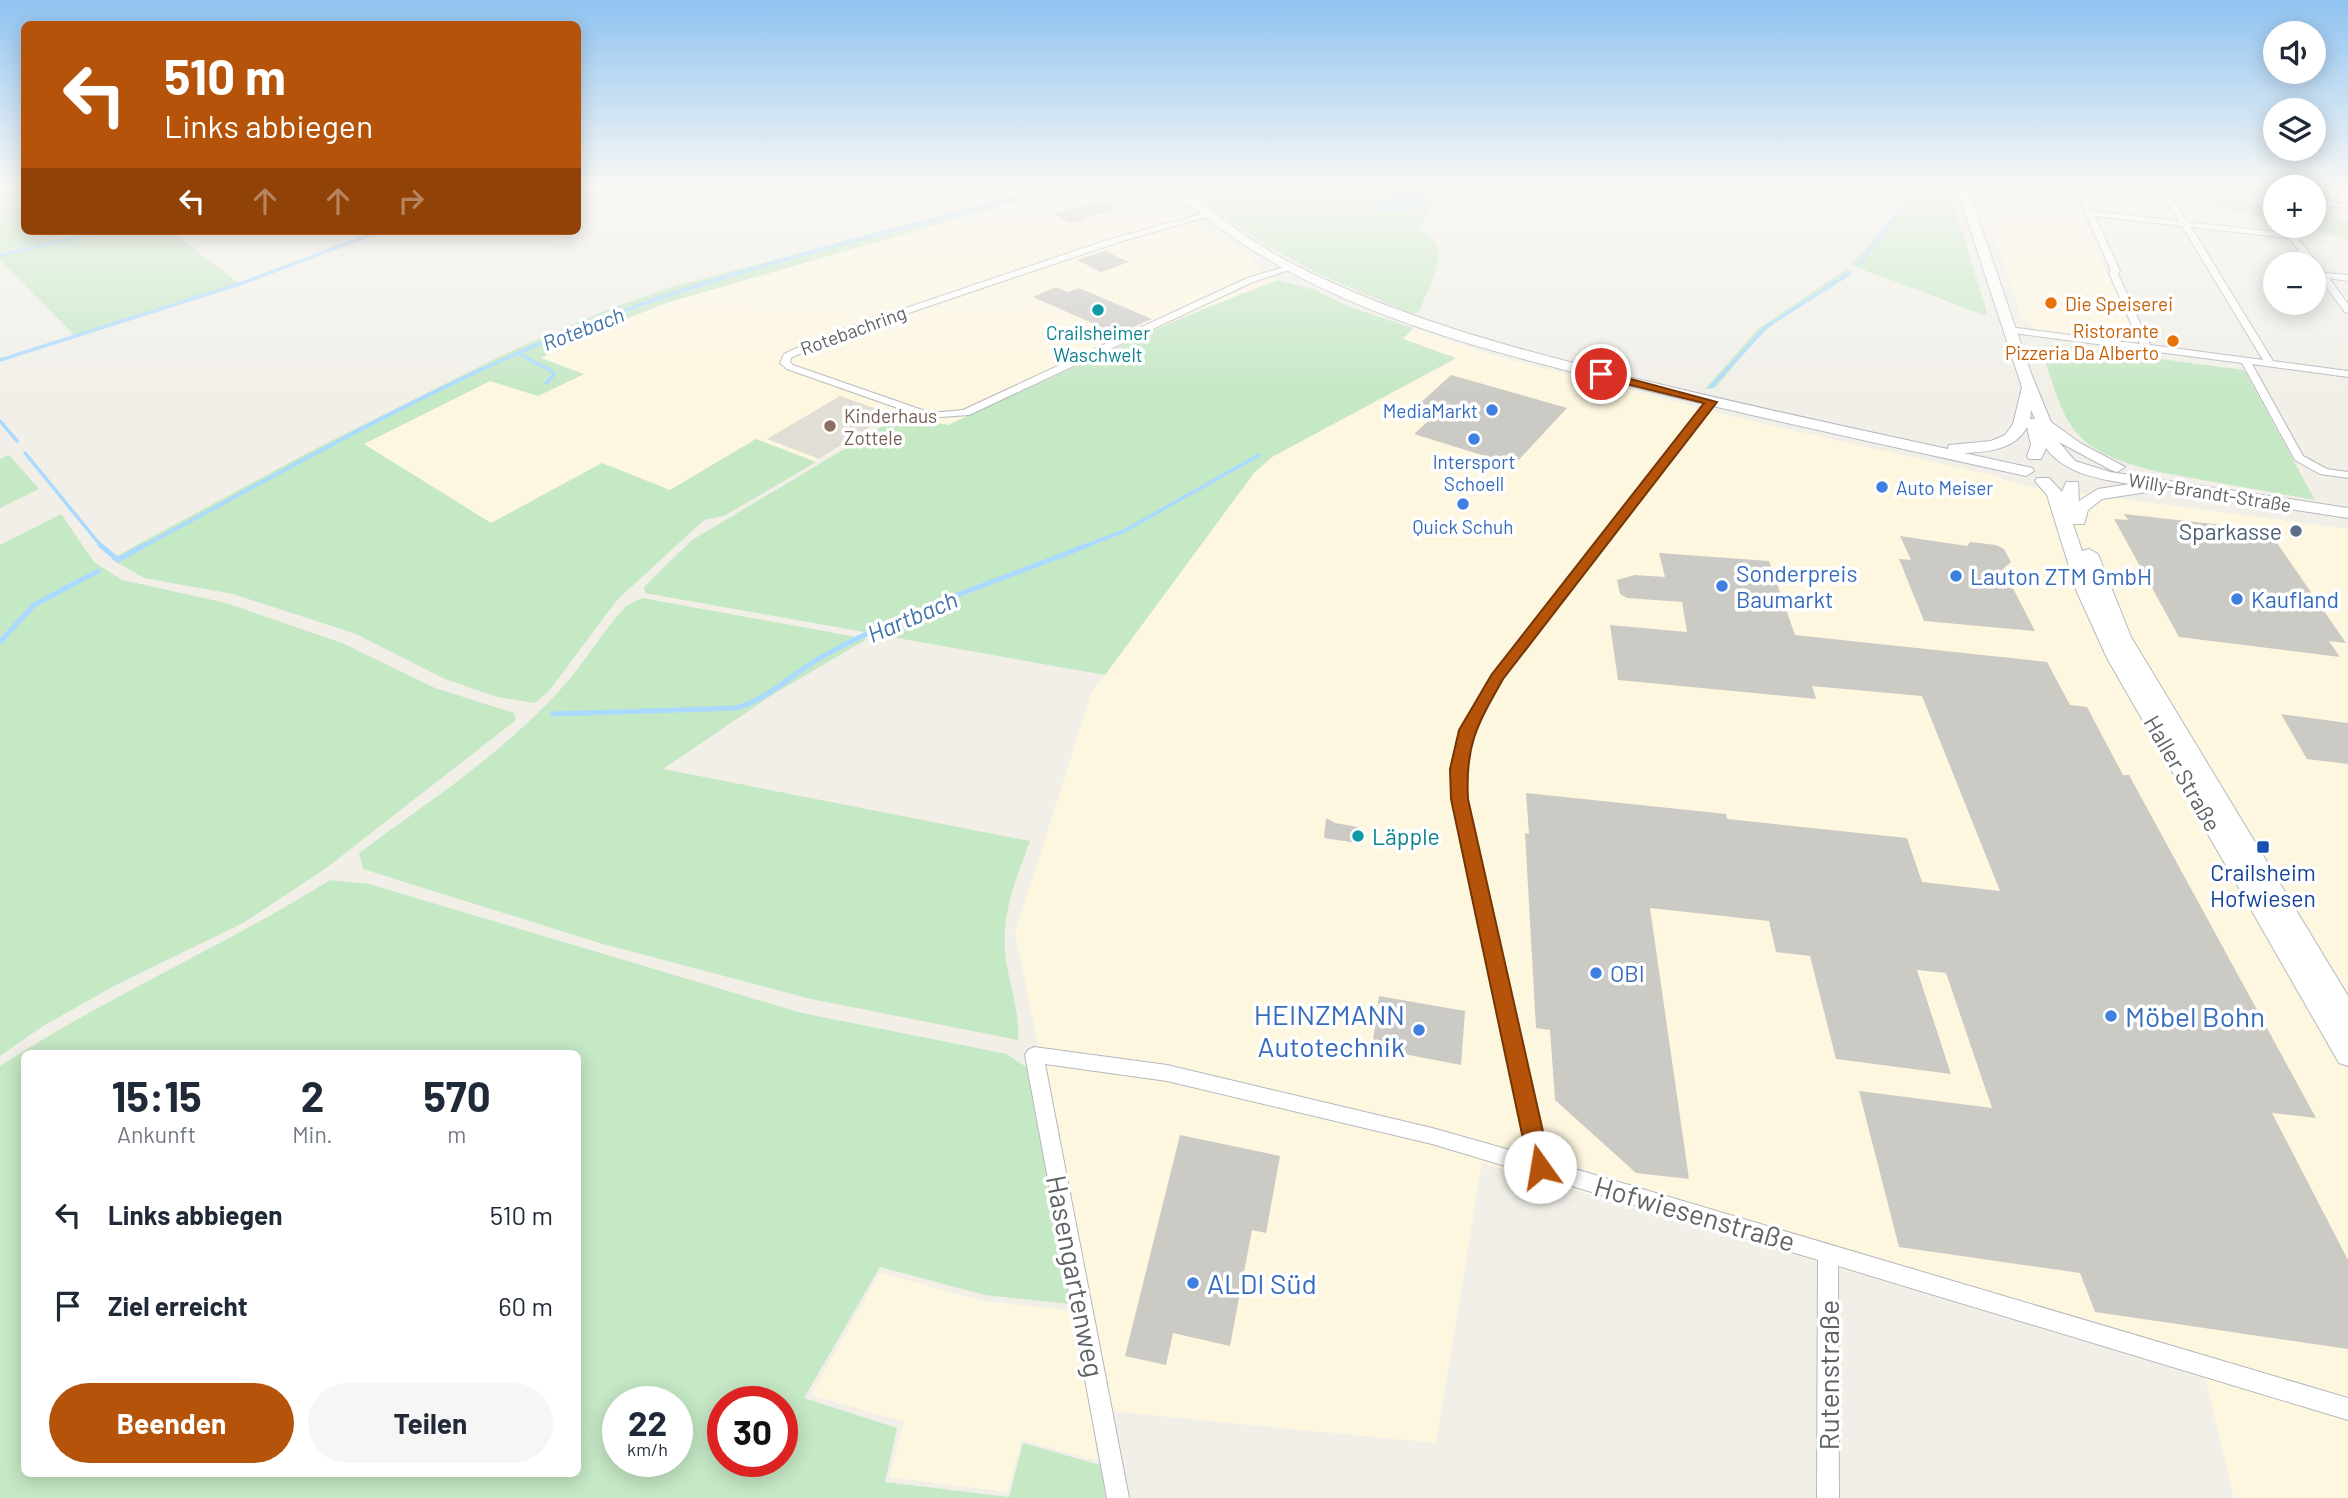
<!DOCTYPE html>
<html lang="de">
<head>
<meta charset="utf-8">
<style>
  :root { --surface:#fff; --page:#f6f6f7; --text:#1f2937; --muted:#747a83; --accent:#b45309 }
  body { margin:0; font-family:Barlow,sans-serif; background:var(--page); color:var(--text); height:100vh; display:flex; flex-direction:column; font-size:26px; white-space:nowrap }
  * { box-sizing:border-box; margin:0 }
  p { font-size:23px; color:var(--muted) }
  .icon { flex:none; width:38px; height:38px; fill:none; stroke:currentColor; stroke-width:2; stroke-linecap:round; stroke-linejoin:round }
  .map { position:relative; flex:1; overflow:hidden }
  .details { position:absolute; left:21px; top:1050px; width:560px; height:427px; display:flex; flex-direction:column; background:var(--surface); border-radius:10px; box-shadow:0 4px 18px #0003 }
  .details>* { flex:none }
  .banner { position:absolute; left:21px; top:21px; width:560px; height:214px; border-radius:10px; box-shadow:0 4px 18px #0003; background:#b45309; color:#fff; overflow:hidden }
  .buttons { position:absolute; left:2263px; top:21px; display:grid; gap:14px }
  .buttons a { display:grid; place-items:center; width:63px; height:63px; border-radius:50%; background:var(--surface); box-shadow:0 4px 18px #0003; font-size:35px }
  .speed { position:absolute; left:602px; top:1386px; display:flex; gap:14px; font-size:35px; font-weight:700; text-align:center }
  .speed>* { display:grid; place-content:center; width:91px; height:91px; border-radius:50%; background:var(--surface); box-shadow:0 4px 18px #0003; line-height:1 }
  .speed small { font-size:18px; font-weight:400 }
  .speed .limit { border:10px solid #d22; background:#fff; color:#111 }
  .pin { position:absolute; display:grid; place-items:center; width:60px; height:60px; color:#fff; margin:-30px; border:4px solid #fff; border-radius:50%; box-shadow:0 2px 7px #0007 }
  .me { position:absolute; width:77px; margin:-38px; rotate:347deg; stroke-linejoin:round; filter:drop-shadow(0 0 5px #0008) }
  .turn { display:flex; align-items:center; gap:24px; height:147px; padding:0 28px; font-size:32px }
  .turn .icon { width:91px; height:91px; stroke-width:2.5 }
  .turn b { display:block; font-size:49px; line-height:60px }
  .lanes { display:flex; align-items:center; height:66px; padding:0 28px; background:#0003; justify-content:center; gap:35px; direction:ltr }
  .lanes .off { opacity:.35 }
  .eta { display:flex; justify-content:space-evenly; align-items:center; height:119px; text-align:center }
  .eta b { font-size:42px; font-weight:700; line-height:49px }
  .button { display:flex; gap:14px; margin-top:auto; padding:14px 28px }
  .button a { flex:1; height:80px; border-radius:42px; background:var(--accent); color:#fff; font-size:28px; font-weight:700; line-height:80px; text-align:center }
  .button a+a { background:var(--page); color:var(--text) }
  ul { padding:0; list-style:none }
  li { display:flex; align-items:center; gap:21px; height:91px; padding:0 28px }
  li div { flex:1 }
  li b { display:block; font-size:26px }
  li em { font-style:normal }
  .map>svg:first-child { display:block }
  .commercial { fill:#fef7e0 }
  .education { fill:#e1ded6 }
  .green { fill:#c5e8c5; fill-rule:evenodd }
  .water { fill:#aadaff }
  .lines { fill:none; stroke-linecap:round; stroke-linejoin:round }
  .stream-far1 { stroke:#aadaff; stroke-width:3.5 }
  .stream { stroke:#aadaff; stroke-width:5 }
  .building { fill:#cccac5 }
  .minor-casing { stroke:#b5b8bc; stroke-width:2 }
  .secondary-casing { stroke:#b6babf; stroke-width:2 }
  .minor { fill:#fff; fill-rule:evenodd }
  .secondary { fill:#fff; fill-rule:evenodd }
  .route { fill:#b45309; stroke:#753606; stroke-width:2 }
  .food-dot { fill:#e8710a; stroke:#fff; stroke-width:2.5 }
  .culture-dot { fill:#0f9aa8; stroke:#fff; stroke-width:2.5 }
  .shop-dot { fill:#3f7fe0; stroke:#fff; stroke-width:2.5 }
  .education-dot { fill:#8d6e63; stroke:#fff; stroke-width:2.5 }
  .service-dot { fill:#5c6f8a; stroke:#fff; stroke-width:2.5 }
  .transit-dot { fill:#1a4fb4; stroke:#fff; stroke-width:2.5 }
  .labels { text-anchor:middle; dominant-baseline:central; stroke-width:7; stroke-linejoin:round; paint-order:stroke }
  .far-food-label { font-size:19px; fill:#c56008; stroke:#fff; text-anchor:start }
  .far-street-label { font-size:19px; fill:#5f6368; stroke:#fff }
  .far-culture-label { font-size:19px; fill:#0d838f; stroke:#fff }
  .far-shop-label { font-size:19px; fill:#366cbe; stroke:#fff }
  .far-education-label { font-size:19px; fill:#785e54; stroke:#fff; text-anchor:start }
  .far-water-label { font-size:21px; font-style:italic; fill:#4174aa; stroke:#fff }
  .service-label { font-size:23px; fill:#4e5e75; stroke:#fff; text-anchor:end }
  .shop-label { font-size:23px; fill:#366cbe; stroke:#fff; text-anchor:start }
  .street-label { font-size:23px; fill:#5f6368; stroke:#fff }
  .culture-label { font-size:23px; fill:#0d838f; stroke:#fff; text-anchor:start }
  .transit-label { font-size:23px; fill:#164399; stroke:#fff }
  .water-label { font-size:24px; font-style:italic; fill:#4174aa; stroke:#fff }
  .near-shop-label { font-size:28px; fill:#366cbe; stroke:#fff; text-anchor:start }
  .near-street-label { font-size:28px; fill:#5f6368; stroke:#fff }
</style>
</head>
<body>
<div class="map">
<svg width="2348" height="1498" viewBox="0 0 2348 1498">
  <rect width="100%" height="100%" fill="#f1efe8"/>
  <path class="commercial" d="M1978,186H2070L2138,344L2036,332L2033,325L2022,319Z
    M1075,189L1168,192L1180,209L1179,213L1195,226L1227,241L1251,257L1259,269L1277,280L1181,318L948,425L924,420L918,424L893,415L816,462L756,439L670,490L602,463L491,523L363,444L490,381L539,396L583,374L540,359L566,343L666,303L934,224L1053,191Z
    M1415,328L1488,354L1747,420L1991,475L2024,486L2348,529V1498H2234L2205,1376L1482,1163L1436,1443L1090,1409L1098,1461L1022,1440L1007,1492L889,1477L904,1422L811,1395L880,1273L984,1301L1093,1313L1015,933L1092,692L1254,473L1272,457L1456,359L1403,339Z"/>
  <path class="education" d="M840,396L891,414L819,459L767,439Z"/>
  <path class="green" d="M0,186H24V231H171L241,285L76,337L0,260V254L43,243L0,252Z
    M1051,186H1161L1168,192L1053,191L666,303L566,343L541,358L584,374L538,396L490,381L364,444L491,523L602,463L670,490L756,439L816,462L724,516L704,520L617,600L549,691L535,703L497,697L445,679L356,634L233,594L144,578L111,559L311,451L507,353L609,309L672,287Z
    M1217,186H1371L1388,191L1415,207L1446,186H1458L1430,207L1419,231C1458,243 1428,286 1419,312L1412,314L1319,274L1262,243L1184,188Z
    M1712,186L1908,189L1904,197Z
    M1913,186H1948L1987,313L1984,315L1851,265L1906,201Z
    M2129,186H2176L2275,206V221Z
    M2326,217L2348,221V239L2296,226H2314V221Z
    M1848,268L1849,276L1775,322L1755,340L1716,387L1705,389L1758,329Z
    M1277,280L1315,290L1347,306L1413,328L1403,339L1456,358L1272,457L1254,473L1105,675L645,593L644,587L692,540L898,417L918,424L924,420L948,425L1181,318Z
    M2054,345L2244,370L2315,500L2159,472C2069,449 2068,431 2041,348Z
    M9,455L39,489L0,508V459Z
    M61,514L94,562L122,580L226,603L342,643L435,688L514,713L516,720L325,869L243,923L116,985L43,1026L0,1056V545Z
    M642,598L867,639L772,695L663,769L1030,841C1017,877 1002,910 1005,950C1007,981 1020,1008 1018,1040L811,999L603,944L363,869L359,853C427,803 502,754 560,690C584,664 602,632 626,606Z
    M330,880L369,884L802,1013L1007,1054L1026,1067L1072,1304L985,1295L880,1267L804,1398L897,1428L885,1482L1009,1497L1023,1443L1100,1465L1106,1498H0V1066C106,997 223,947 330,880ZM24,1054H578V1474H24ZM618,1402H677V1461H618ZM723,1402H782V1461H723Z"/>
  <path class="water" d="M1371,186H1446C1427,199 1400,220 1376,207V201L1390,194L1389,191Z"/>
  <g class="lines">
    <path class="stream-far1" d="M1189,190L1242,186
      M0,255L104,231
      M1859,265L1918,186
      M521,355L552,371L554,375L546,383
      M0,360L242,283L381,231
      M1711,387L1766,327L1850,273
      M0,421L17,441
      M25,453L102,547
      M142,547C277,475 411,397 553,338C714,271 886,233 1055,189L1089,186L1167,190
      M1083,547L1124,531L1259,455"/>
    <path class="stream" d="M100,545L118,560L145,545
      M0,642L34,605L98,571
      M553,714L736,708C770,699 796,670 827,654C909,609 1001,580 1088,545"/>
  </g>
  <path class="building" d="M1100,200L1118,208L1071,223L1053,214Z
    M1105,251L1129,262L1101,272L1077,260Z
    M1056,287L1068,292L1079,288L1152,319L1117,334L1033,297Z
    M1451,375L1483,384L1567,408L1514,465L1414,434L1435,415L1414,409Z
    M2124,514L2268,530L2346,643L2329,641L2340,657L2179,637L2114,519L2128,520Z
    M1900,536L1967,546L1970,542L1996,545L2004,549L2011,562L2003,569L2035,631L1924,621L1899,559L1911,560Z
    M1659,553L1769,561L1795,635L2047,662L2070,705L2087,707L2123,775H2129L2316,1118L2272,1113L2348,1260V1349L2095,1312L2080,1273L1899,1247L1859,1091L1992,1108L1946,973L1917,970L1951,1074L1836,1059L1810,956L1776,952L1769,921L1650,908L1689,1179L1636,1173L1555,1100L1550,1030L1536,1028L1525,833L1529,834L1526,793L1726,814L1727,819L1907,838L1922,882L2000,891L1922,696L1812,686L1816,699L1618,680L1610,625L1687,632L1682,602L1627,598L1620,594L1617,580L1635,575L1665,577Z
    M2281,714L2348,723V764L2307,759Z
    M1326,818L1335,823L1358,827L1357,843L1324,838Z
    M1379,996L1465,1011L1461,1065L1372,1048Z
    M1180,1135L1280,1156L1266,1233L1252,1230L1230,1346L1173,1333L1166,1365L1125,1356Z"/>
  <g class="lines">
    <g class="minor-casing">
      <path id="minor" d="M2073,186H2081L2092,211L2179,221L2165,198L2169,196H2172L2187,222L2287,233L2286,226H2294L2296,236L2325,273L2348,275V281L2329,278L2348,304V313L2345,312L2317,275L2314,264H2309L2289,238L2191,227L2273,361L2348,371V377L2252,364L2303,456L2327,469L2348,472V478L2320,474L2295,460L2242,363L2006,332V328L2009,327L2140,344L2109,273L2111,270ZM2095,216L2182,226L2263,360L2150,345L2118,274L2120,271Z
        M2238,186L2275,190V194L2242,188Z
        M2333,186H2341L2333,202L2348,205V209L2330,206L2324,218L2314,220V216L2318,214L2323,204L2314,202V198L2326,200Z
        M1206,213L1213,215L1116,243L826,341L791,358L790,362L793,365L931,413L963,410L1247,278L1291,265L1295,268L1253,282L969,415L926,418L787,369L780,363L784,354L820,337L1110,239Z
        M1711,399L1715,400V404L1503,679L1474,730L1465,769L1466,799L1548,1161L2348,1398V1420L1838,1266L1839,1498H1817L1818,1260L1432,1144L1167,1081L1045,1064L1129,1498H1107L1025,1055L1028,1050L1034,1047L1167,1065L1432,1128L1528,1155L1452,799L1451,769L1460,730L1490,677L1707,400Z"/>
    </g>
    <g class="secondary-casing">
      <path id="secondary" d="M1166,186H1179C1217,214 1254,245 1297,266C1398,317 1508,347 1617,374C1727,401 1837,425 1948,449L1949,445L1991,441L2005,435L2013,424L2022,387L1956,186H1967L2032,376L2051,422L2080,443L2125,467L2117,472L2111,470L2059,442L2075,461L2110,472L2348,508V518L2148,487L2147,492L2102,499L2088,510L2084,524H2073L2082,551L2089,549L2098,554L2131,637L2348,996V1066L2339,1063L2107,658L2077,592L2047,495L2035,481L2037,478H2049L2062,492L2066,482H2078L2079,501L2098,489L2130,484C2099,479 2065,474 2046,448L2041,459H2029L2027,456L2031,445L2027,427C2015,450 1987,452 1964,453L2032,468L2034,471L2026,476C1895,447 1764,419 1633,387C1488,351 1333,314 1212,222C1197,210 1179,200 1166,186ZM2031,410L2035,419H2030Z"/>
    </g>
    <use href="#minor" class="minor"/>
    <use href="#secondary" class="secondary"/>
  </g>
  <linearGradient id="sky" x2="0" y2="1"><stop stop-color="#8fc3f1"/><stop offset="0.47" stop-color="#f9f8f5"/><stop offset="1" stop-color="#f9f8f5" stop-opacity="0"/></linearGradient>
  <rect width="2348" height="395" fill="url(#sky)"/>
  <path class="route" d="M1601,371L1717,402L1503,679C1477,725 1465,745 1468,799L1551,1167L1548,1174L1540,1177L1533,1174L1529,1167L1451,799L1450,769L1459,730L1492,674L1704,403L1597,377L1596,374Z"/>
  <g class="food-dot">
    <circle cx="2051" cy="303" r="7"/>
    <circle cx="2173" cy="341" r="7"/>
  </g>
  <g class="culture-dot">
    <circle cx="1098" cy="310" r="7"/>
    <circle cx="1358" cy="836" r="7"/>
  </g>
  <g class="shop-dot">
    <circle cx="1492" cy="410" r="7"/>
    <circle cx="1474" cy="439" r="7"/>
    <circle cx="1882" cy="487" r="7"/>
    <circle cx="1463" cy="504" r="7"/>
    <circle cx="1956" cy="576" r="7"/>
    <circle cx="1722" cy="586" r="7"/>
    <circle cx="2237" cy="599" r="7"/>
    <circle cx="1596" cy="973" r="7"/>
    <circle cx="2111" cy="1016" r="7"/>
    <circle cx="1419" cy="1030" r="7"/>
    <circle cx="1193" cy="1283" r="7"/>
  </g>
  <circle class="education-dot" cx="830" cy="426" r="7"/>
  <circle class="service-dot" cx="2296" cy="531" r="7"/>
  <rect class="transit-dot" x="2256" y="840" width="14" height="14" rx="3.5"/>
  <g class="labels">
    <g class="far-food-label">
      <text x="2065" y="303">Die Speiserei</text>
      <text x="2159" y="330" text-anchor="end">Ristorante<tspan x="2159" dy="22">Pizzeria Da Alberto</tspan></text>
    </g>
    <g class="far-street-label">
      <text transform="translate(853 330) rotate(-20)">Rotebachring</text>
      <text transform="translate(2210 492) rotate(9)">Willy-Brandt-Straße</text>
    </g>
    <g class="far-culture-label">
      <text x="1098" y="332">Crailsheimer<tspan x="1098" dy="22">Waschwelt</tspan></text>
    </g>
    <g class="far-shop-label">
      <text x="1478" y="410" text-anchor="end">MediaMarkt</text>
      <text x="1474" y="461">Intersport<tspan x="1474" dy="22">Schoell</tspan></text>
      <text x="1896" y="487" text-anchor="start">Auto Meiser</text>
      <text x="1463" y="526">Quick Schuh</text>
    </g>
    <g class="far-education-label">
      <text x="844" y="415">Kinderhaus<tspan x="844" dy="22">Zottele</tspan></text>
    </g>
    <g class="far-water-label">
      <text transform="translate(583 328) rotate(-21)">Rotebach</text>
    </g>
    <g class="service-label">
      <text x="2282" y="531">Sparkasse</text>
    </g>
    <g class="shop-label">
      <text x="1736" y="573">Sonderpreis<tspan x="1736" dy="26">Baumarkt</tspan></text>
      <text x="1970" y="576">Lauton ZTM GmbH</text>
      <text x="2251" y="599">Kaufland</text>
      <text x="1610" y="973">OBI</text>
    </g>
    <g class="street-label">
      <text transform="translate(2183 773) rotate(60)">Haller Straße</text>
    </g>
    <g class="culture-label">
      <text x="1372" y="836">Läpple</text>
    </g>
    <g class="transit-label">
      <text x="2263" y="872">Crailsheim<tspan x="2263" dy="26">Hofwiesen</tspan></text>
    </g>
    <g class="water-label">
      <text transform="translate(912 616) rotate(-23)">Hartbach</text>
    </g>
    <g class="near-shop-label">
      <text x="1405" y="1014" text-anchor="end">HEINZMANN<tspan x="1405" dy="32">Autotechnik</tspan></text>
      <text x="2125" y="1016">Möbel Bohn</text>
      <text x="1207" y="1283">ALDI Süd</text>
    </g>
    <g class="near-street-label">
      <text transform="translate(1695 1213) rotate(16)">Hofwiesenstraße</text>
      <text transform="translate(1076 1276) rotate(79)">Hasengartenweg</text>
      <text transform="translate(1828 1375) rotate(-90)">Rutenstraße</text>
    </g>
  </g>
</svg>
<div class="buttons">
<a><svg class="icon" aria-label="sound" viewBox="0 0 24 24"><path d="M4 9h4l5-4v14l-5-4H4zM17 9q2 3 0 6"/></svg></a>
<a><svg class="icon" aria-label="layers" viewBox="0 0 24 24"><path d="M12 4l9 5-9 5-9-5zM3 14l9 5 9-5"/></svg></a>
<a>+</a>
<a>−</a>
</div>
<div class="speed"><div>22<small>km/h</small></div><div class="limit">30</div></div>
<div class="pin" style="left:1601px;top:374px;background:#d93025"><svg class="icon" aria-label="arrive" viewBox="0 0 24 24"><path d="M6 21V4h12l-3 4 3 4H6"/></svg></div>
<svg class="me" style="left:1540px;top:1167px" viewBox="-20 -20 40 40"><circle r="19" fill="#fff"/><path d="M0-13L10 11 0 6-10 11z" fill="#b45309"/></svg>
<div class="banner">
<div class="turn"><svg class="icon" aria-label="left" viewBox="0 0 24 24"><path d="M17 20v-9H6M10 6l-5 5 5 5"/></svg><div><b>510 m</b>Links abbiegen</div></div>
<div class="lanes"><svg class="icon" aria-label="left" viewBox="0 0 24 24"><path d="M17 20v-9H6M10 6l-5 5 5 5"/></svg><svg class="icon off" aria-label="ahead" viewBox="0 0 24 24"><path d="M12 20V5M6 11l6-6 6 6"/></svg><svg class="icon off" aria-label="ahead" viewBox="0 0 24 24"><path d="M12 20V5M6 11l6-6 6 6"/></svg><svg class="icon off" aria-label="right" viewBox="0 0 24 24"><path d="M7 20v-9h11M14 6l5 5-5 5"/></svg></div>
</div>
<section class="details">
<div class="eta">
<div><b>15:15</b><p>Ankunft</p></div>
<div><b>2</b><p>Min.</p></div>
<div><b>570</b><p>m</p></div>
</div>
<ul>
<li><svg class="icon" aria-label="left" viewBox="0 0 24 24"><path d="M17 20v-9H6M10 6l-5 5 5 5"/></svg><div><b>Links abbiegen</b></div><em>510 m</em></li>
<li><svg class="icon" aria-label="arrive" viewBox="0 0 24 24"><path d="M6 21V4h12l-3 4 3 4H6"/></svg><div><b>Ziel erreicht</b></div><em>60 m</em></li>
</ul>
<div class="button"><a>Beenden</a><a>Teilen</a></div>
</section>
</div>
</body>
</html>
